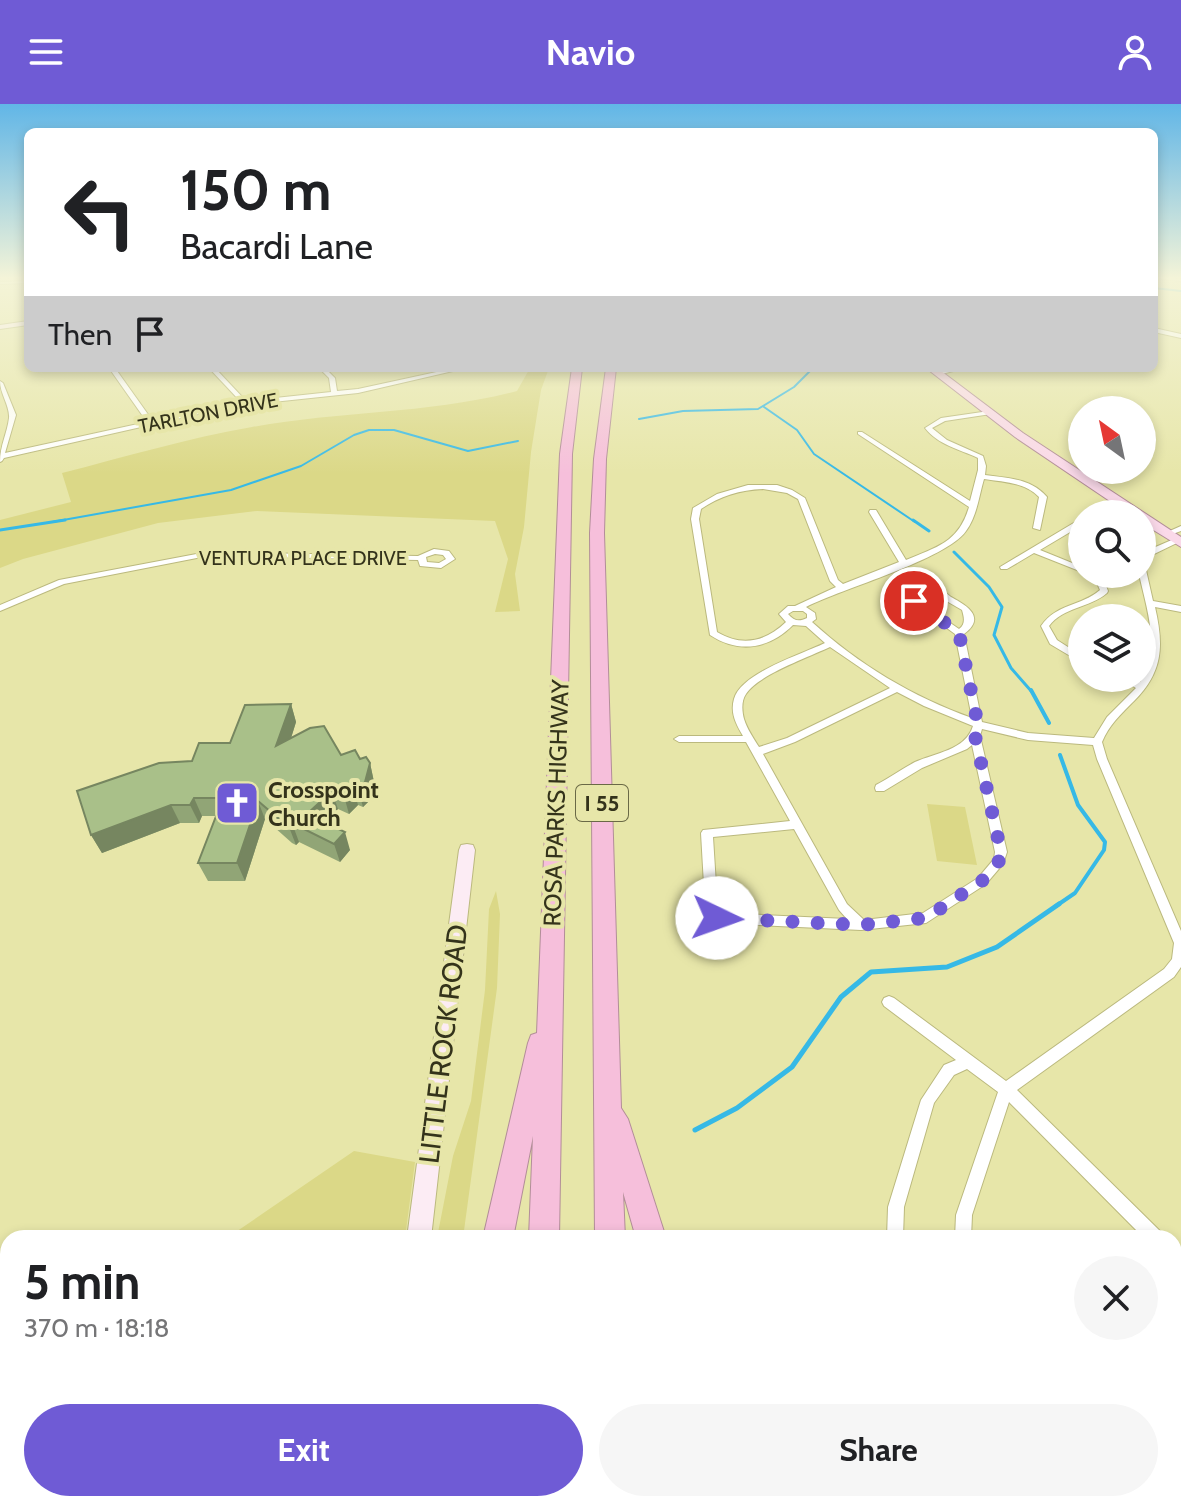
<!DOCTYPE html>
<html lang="en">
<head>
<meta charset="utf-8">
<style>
  :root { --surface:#fff; --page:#f6f6f6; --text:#202124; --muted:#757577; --accent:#6f5bd5 }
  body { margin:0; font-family:Cabin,sans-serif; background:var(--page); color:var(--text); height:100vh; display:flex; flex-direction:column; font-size:30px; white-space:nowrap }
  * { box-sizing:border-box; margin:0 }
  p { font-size:26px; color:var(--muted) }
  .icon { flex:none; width:44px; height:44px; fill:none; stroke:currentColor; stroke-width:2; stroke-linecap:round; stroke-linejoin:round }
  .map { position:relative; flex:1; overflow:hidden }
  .side { position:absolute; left:0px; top:1126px; width:1182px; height:282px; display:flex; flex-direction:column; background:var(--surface); border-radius:24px 24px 0 0; box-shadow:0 4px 12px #0003 }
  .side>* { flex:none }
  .guide { position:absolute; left:24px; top:24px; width:1134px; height:244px; border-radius:12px; box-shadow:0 4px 12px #0003; background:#fff; color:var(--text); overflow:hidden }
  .needle { width:52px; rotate:327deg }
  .tools { position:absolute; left:1068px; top:292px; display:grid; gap:16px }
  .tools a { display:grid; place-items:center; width:88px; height:88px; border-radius:50%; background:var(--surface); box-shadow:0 4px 12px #0003; font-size:40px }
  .pin { position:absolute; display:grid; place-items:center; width:68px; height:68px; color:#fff; margin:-34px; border:4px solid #fff; border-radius:50%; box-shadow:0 2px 8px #0007 }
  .me { position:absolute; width:88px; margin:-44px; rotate:93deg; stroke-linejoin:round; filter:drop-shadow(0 0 6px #0008) }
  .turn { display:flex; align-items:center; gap:28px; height:168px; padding:0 24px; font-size:36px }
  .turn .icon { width:104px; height:104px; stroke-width:2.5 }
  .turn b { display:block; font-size:56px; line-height:68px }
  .then { display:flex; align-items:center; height:76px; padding:0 24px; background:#0003; gap:16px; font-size:30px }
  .round { display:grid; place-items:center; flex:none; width:84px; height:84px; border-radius:42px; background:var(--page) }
  .summary { display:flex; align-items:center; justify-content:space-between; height:136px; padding:0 24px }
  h1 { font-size:48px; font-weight:700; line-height:60px }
  .primary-button { display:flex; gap:16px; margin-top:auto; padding:16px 24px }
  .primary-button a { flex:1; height:92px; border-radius:48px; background:var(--accent); color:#fff; font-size:32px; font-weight:700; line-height:92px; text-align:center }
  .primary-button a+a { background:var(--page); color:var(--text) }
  header { display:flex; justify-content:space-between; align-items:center; height:104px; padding:0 24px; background:var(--accent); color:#fff; font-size:36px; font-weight:700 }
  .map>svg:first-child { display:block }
  .green { fill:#dbd887 }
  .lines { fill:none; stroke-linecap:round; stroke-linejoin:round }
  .stream-far3 { stroke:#36b9e6; stroke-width:2 }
  .stream-far2 { stroke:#36b9e6; stroke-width:3 }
  .stream-far1 { stroke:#36b9e6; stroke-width:4 }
  .stream { stroke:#36b9e6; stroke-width:5 }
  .street-casing { stroke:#bbb97e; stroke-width:2 }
  .secondary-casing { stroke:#bbb97e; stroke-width:2 }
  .primary-casing { stroke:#b28e98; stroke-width:2 }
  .highway-casing { stroke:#b28e98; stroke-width:2 }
  .street { fill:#fff; fill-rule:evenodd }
  .secondary { fill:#fcecf4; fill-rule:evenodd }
  .primary { fill:#fad9e9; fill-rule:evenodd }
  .highway { fill:#f6bfdb; fill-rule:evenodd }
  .wall { fill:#91a576 }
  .shaded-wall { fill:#768660 }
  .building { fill:#a9c089; stroke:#768660; stroke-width:2 }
  .route { stroke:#6f5bd5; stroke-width:14; stroke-dasharray:0 25.2 }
  .labels { text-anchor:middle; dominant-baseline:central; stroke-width:8; stroke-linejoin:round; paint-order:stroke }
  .far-street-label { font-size:20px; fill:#34331b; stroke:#e7e6a9 }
  .shield { fill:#e7e6a9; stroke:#6a6946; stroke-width:2 }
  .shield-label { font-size:22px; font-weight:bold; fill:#34331b }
  .poi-label { font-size:24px; font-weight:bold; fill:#34331b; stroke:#e7e6a9; text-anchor:start }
  .street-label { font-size:24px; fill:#34331b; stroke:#e7e6a9 }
  .near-street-label { font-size:28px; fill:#34331b; stroke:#e7e6a9 }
</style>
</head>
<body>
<header><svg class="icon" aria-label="menu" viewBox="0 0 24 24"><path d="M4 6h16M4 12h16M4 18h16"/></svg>Navio<svg class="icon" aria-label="person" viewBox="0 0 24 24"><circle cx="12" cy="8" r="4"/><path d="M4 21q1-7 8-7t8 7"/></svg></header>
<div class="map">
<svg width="1181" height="1407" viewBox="0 0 1181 1407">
  <rect width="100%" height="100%" fill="#e7e6a9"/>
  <path class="green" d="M530,264H549L541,286L531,348L524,423L515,470L520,507L495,508L508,455L495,417L257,407L158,419L23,455L0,464V416L71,398L62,369C125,353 188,334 252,323C340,307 430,310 517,287Z
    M927,700L965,703L977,761L937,757Z
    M496,787L500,810L497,884L463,1134H437L453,1052L471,997L485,886L489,805Z
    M354,1047L415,1058L405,1134H227Z
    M4,1160L8,1162V1400H368L367,1407H0V1162Z"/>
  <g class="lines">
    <path class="stream-far3" d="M1154,184L1181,187
      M764,303L797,326L814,350L915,418
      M639,315L683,307L758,305L794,283L813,264
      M52,418L231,386L301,362L354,331L369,326H394L468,347L518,337"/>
    <path class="stream-far2" d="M913,416L929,427
      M0,426L65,416
      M954,448L989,483L1002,503L994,531L1011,564L1032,588"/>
    <path class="stream-far1" d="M1031,586L1049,619
      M1056,802L1075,789L1104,746L1105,738L1078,701L1060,651"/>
    <path class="stream" d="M695,1026L737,1004L792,963L841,893L871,868L947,863L997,843L1059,800"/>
    <g class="street-casing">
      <path id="street" d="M1154,173L1181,175V177L1154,174Z
        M28,177V179L0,180V178Z
        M1154,224L1181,230V234L1154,228Z
        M109,264H115L152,316L240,297L209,264H215L246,297L331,288L329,274L319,264H325L335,274L337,287L358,285L455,264H466L358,289L234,302L4,354L2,357L0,358C0,341 7,330 9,314C10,302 0,290 0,277L3,279L16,311L5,349L147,318Z
        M953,264H965L938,271L935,269Z
        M989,307L992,309L991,310L945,317L932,324L947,336L983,352L986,362L985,371C1007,374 1031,374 1047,393L1040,426L1033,424L1039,393C1025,378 1003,378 984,375C979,392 977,412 966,427C947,455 841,485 806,503L815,509L816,515L812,518C858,560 913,593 972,614L955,530L910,497C916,493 931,484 940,486C944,487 947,490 951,493C966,501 987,513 964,530L982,618L1028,629L1094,634L1107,613L1136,584L1118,574H1131L1140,578C1162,546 1146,503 1139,470H1142V464L1146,466L1153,497L1181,502V508L1155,503C1164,542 1163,568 1134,597C1121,610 1109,621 1102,638L1107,655L1181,827V863L1174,873L1017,986L1161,1128L1163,1134H1144L1009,998L972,1111L971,1134H955L956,1111L998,988L967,965L954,971L934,999L904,1103L903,1134H887L888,1103L921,996L944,961L956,956L884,902L882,898L884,894L889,892L894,894L1006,977L1164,865L1172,855L1174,839L1097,655L1093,641L1028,636L982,625L980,632L1007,748L1003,760L986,780L926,819L861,826L717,819L713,818L711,814L704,781L701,729L703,726L790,717L746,638H679L674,635L679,632H743C736,620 730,609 734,595C741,569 802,550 825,539L806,522L793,521C769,545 739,550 710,531L691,415L693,404L717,390L748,381H777L792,386L805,394L838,476L843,480L899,458L869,408L870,406H876L906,456C937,443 959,438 969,403L858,330V328H862L970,397L978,366V354C959,345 938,341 925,324L941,314ZM763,385L787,389L798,395L830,477L836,483L795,502H788L779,510L786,518C765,538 742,543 717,528L699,415L701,405C720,392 740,386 763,385ZM936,491L962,506C964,513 966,520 959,525L920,498ZM793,507H803L807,510V514C799,518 794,517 788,510ZM830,543L890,584L787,634L759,643C754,635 747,625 744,615C742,608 741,597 746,590C758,571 809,553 830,543ZM897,588L924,602L973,622C966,646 935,649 915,658C902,665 889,674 876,681L875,684L876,687H884L922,664L967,645L972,641L995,748L994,755L978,774L923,809L864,816L847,800L763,650L795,638ZM794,725L839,806L847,815L722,809L716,781L713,733Z
        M1077,417H1082V421L1040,446L1082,463V468L1034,449L1007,465H1001L1000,463Z
        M1181,422V427L1167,432L1163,430Z
        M1174,435L1181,437L1150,452L1145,459H1142V451L1144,448Z
        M434,445L449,447L455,455L441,464L420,462L418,456L207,452L64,480L0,507V501L59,476L207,448L418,452ZM435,450L443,451L446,455L439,459L427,458L426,453Z
        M1086,470C1099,470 1104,475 1108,487L1107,489C1090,504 1063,503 1049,522L1057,536L1082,552V559L1050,540L1041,522C1057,499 1080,503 1100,486L1097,479Z
        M1174,1145L1181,1149V1168L1174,1164Z
        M916,1400H936L937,1407H917Z
        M995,1400H1015L1017,1407H997Z"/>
    </g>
    <g class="secondary-casing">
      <path id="secondary" d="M28,217V221L0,225V221Z
        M467,740L473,741L475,746L431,1134H407L459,746L461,741Z
        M372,1400H400L399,1407H371Z"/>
    </g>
    <g class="primary-casing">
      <path id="primary" d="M926,264H937L1023,329L1181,433V443L1142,419V410H1129L1015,333Z"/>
    </g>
    <g class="highway-casing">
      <path id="highway" d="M572,264H582L572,350L559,1134H529L533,1032L513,1134H483L528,939L531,931L537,929L560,350Z
        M606,264H616L606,355L604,429L621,1004L628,1015L666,1134H636L623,1088L625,1134H595L590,429L594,355Z
        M433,1400H467L466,1407H432Z
        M519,1400H553V1407H519Z
        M598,1400H632V1407H598Z
        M685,1400H719L720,1407H686Z"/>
    </g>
    <use href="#street" class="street"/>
    <use href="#secondary" class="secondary"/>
    <use href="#primary" class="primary"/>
    <use href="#highway" class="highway"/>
  </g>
  <path class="wall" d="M291,600L296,618L291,634L341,651L360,655L370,659L374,678L370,696L363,703L358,701L349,710L338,705L324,718L350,746L340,758L299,738L296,741L292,739L265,715L245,777H208L198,759L216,712H202L199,719H180L102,749L91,731L192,657L230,639Z"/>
  <path class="shaded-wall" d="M291,600L296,618L283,660L276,642Z
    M370,659L374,678L370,696L363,703L358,685Z
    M353,683L358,701L349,710L344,692Z
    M332,687L338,705L313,728L307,710Z
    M194,694L202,712L199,719L190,701Z
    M258,697L265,715L245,777L237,759Z
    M171,701L180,719L102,749L91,731Z
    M292,719L299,738L296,741L289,723Z
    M345,728L350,746L340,758L334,740Z"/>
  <path class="building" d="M291,600L276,642L310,624L324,622L341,651L355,646L360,655L366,653L370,659L365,678L358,685L353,683L344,692L332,687L307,710L345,728L334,740L292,719L289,723L285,720L258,697L237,759H198L223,694H194L190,701H171L91,731L77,687L159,659L192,657L199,639H230L245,601Z"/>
  <linearGradient id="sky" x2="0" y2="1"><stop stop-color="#61b6e7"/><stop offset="0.47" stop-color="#f4f4d8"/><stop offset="1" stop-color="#f4f4d8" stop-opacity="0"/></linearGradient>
  <rect width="1181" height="370" fill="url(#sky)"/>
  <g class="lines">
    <path class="route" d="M717,814L861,821L926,814L982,777L999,757L1001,748L975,632L978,621L959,529L914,497"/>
  </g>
  <defs>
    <g id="church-square" transform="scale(2.3)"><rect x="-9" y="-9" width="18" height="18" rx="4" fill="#6f5bd5" stroke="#e7e6a9"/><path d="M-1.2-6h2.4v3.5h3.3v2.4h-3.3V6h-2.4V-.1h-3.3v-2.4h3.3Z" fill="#fff"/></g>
  </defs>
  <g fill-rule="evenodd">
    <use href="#church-square" x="237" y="699"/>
  </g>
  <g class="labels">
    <g class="far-street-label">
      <text transform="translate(208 309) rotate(-11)">TARLTON DRIVE</text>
      <text x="303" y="454">VENTURA PLACE DRIVE</text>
    </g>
    <rect class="shield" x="576" y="681" width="52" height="36" rx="6"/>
    <g class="shield-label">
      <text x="602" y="699">I 55</text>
    </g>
    <g class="poi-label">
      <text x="268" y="685">Crosspoint<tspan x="268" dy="28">Church</tspan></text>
    </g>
    <g class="street-label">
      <text transform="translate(556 699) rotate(-88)">ROSA PARKS HIGHWAY</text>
    </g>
    <g class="near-street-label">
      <text transform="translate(443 940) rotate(-83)">LITTLE ROCK ROAD</text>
    </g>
  </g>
</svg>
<div class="tools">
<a><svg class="needle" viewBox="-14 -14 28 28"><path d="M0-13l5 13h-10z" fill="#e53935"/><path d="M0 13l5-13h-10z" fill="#757577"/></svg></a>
<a><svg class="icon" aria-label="search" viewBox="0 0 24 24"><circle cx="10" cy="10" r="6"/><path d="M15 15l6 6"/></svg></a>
<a><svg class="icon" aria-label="layers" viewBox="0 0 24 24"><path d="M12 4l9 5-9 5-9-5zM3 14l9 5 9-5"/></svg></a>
</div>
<div class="pin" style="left:914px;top:497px;background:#d93025"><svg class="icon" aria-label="arrive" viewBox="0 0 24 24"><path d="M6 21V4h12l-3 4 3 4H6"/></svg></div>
<svg class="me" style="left:717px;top:814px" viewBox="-20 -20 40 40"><circle r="19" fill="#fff"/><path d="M0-13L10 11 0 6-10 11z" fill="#6f5bd5"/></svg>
<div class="guide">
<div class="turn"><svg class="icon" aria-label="left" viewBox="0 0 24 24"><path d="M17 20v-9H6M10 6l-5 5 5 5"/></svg><div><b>150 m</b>Bacardi Lane</div></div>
<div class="then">Then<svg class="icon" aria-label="arrive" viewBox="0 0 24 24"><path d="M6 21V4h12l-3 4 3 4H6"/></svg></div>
</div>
<section class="side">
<div class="summary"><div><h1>5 min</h1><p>370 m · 18:18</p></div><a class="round"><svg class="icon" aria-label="close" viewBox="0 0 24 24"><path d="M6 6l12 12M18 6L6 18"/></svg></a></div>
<div class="primary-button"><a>Exit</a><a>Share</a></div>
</section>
</div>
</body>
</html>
